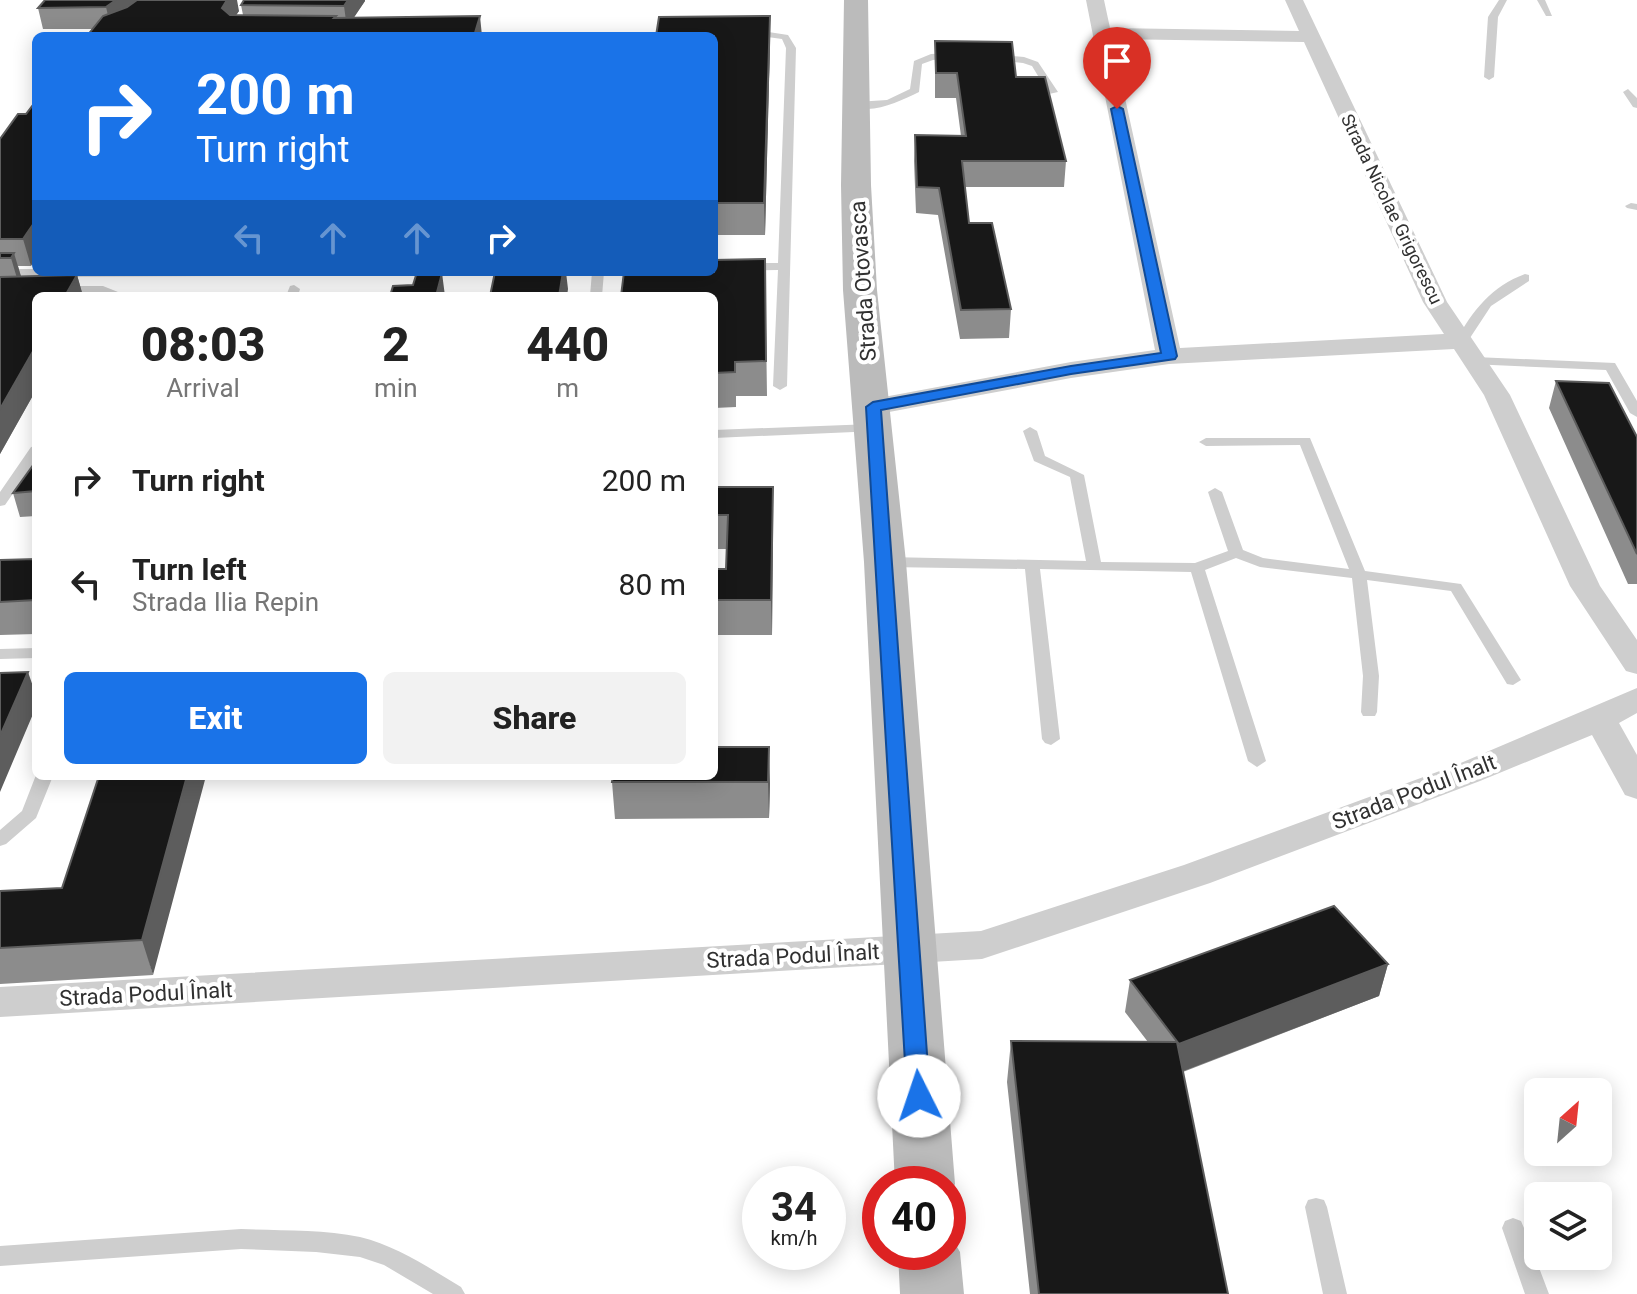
<!DOCTYPE html>
<html lang="en">
<head>
<meta charset="utf-8">
<style>
  :root { --surface:#fff; --page:#f2f2f2; --text:#222; --muted:#767676; --accent:#1a73e8 }
  body { margin:0; font-family:Roboto,sans-serif; background:var(--page); color:var(--text); height:100vh; display:flex; flex-direction:column; font-size:30px; white-space:nowrap }
  * { box-sizing:border-box; margin:0 }
  p { font-size:26px; color:var(--muted) }
  .icon { flex:none; width:44px; height:44px; fill:none; stroke:currentColor; stroke-width:2; stroke-linecap:round; stroke-linejoin:round }
  .map { position:relative; flex:1; overflow:hidden }
  .details { position:absolute; left:32px; top:292px; width:686px; height:488px; display:flex; flex-direction:column; background:var(--surface); border-radius:12px; box-shadow:0 4px 20px #0003 }
  .details>* { flex:none }
  .top-card { position:absolute; left:32px; top:32px; width:686px; height:244px; border-radius:12px; box-shadow:0 4px 20px #0003; background:#1a73e8; color:#fff; overflow:hidden }
  .needle { width:52px; rotate:27deg }
  .tools { position:absolute; left:1524px; top:1078px; display:grid; gap:16px }
  .tools a { display:grid; place-items:center; width:88px; height:88px; border-radius:12px; background:var(--surface); box-shadow:0 4px 20px #0003; font-size:40px }
  .speed { position:absolute; left:742px; top:1166px; display:flex; gap:16px; font-size:40px; font-weight:700; text-align:center }
  .speed>* { display:grid; place-content:center; width:104px; height:104px; border-radius:50%; background:var(--surface); box-shadow:0 4px 20px #0003; line-height:1 }
  .speed small { font-size:20px; font-weight:400 }
  .speed .limit { border:12px solid #d22; background:#fff; color:#111 }
  .pin { position:absolute; display:grid; place-items:center; width:68px; height:68px; color:#fff; margin:-82px -34px; border-radius:50% 50% 50% 0; rotate:-45deg; box-shadow:0 0 8px #0007 }
  .pin .icon { rotate:45deg }
  .me { position:absolute; width:88px; margin:-44px; rotate:356deg; stroke-linejoin:round; filter:drop-shadow(0 0 6px #0008) }
  .turn { display:flex; align-items:center; gap:28px; height:168px; padding:0 32px; font-size:36px }
  .turn .icon { width:104px; height:104px; stroke-width:2.5 }
  .turn b { display:block; font-size:56px; line-height:68px }
  .lanes { display:flex; align-items:center; height:76px; padding:0 32px; background:#0003; justify-content:center; gap:40px; direction:ltr }
  .lanes .off { opacity:.35 }
  .eta { display:flex; justify-content:space-evenly; align-items:center; height:136px; text-align:center }
  .eta b { font-size:48px; font-weight:800; line-height:56px }
  .action { display:flex; gap:16px; margin-top:auto; padding:16px 32px }
  .action a { flex:1; height:92px; border-radius:12px; background:var(--accent); color:#fff; font-size:32px; font-weight:800; line-height:92px; text-align:center }
  .action a+a { background:var(--page); color:var(--text) }
  ul { padding:0; list-style:none }
  li { display:flex; align-items:center; gap:24px; height:104px; padding:0 32px }
  li div { flex:1 }
  li b { display:block; font-size:30px }
  li em { font-style:normal }
  .map>svg:first-child { display:block }
  .lines { fill:none; stroke-linecap:round; stroke-linejoin:round }
  .lane { fill:#cecece; fill-rule:evenodd }
  .street { fill:#cecece; fill-rule:evenodd }
  .secondary { fill:#bbb; fill-rule:evenodd }
  .wall { fill:#8c8c8c }
  .shaded-wall { fill:#5d5d5d }
  .building { fill:#181818; stroke:#5d5d5d; stroke-width:2 }
  .route { fill:#1a73e8; stroke:#114b97; stroke-width:2 }
  .labels { text-anchor:middle; dominant-baseline:central; stroke-width:8; stroke-linejoin:round; paint-order:stroke }
  .far-street-label { font-size:18px; fill:#313131; stroke:#fff }
  .street-label { font-size:22px; fill:#313131; stroke:#fff }
</style>
</head>
<body>
<div class="map">
<svg width="1637" height="1294" viewBox="0 0 1637 1294">
  <rect width="100%" height="100%" fill="#fff"/>
  <g class="lines">
    <path class="lane" d="M1499,0H1507L1498,17L1494,77L1489,80L1484,77L1488,17Z
      M1537,0H1545L1552,16H1546Z
      M678,29L683,32L681,34L644,36Z
      M749,29L788,35L796,48L787,386L780,390L773,386L778,270L714,271V263H778L786,48L782,39L746,34L744,32Z
      M461,30L493,33L498,36L458,35L456,33Z
      M953,53L956,54V58L933,60L922,64L919,92C900,101 871,116 851,105L856,102L887,100L910,89L914,61L931,54Z
      M992,54L1024,57L1038,62L1058,92L1049,94L1032,66L1023,63L989,59L987,57Z
      M1628,89L1637,98V108L1633,107L1623,92Z
      M1631,203L1637,204V210L1627,208L1625,206Z
      M0,269H36V272H244L238,276L0,277Z
      M592,272H604L602,296H590Z
      M1525,274L1529,275V281L1491,306L1466,344H1458L1456,341C1472,311 1492,286 1525,274Z
      M294,285L300,289L298,296H286L290,286Z
      M61,286H103L128,296L57,293L55,290Z
      M1475,357L1615,363L1637,401V417L1630,413L1606,370L1470,364V358Z
      M872,424L879,428L877,431L714,438V430Z
      M1030,427L1037,431L1045,456L1084,475L1101,562L1195,563L1228,551L1208,492L1215,488L1222,492L1243,550L1263,558L1349,569L1300,445L1206,446L1199,442L1206,438H1310L1365,571L1461,584L1521,680L1513,685L1507,684L1451,591L1367,580L1379,676L1377,712L1375,716H1363L1361,712L1363,676L1352,578L1260,567L1236,558L1205,570L1266,761L1257,767L1248,761L1191,572L1040,569L1060,739L1051,745L1045,743L1042,739L1025,569L887,567L879,562L887,557L1086,561L1070,477L1034,461L1023,431Z
      M36,446V460L5,505L0,506V492L31,447Z
      M36,648V658L0,659V649Z
      M36,775L53,776L36,818L6,844L0,846V830L22,811Z
      M1316,1198L1324,1200L1327,1207L1347,1294H1323L1305,1207L1308,1200Z
      M1513,1218L1521,1221L1524,1228L1549,1294H1525L1502,1228L1505,1221Z
      M241,1229C280,1231 322,1229 360,1237C397,1246 429,1268 461,1287L465,1294H433L384,1265L360,1257L316,1252L241,1249L0,1266V1246Z"/>
    <path class="street" d="M1086,0H1104L1110,28L1299,31L1285,0H1303L1447,302L1510,395L1600,586L1637,640V674L1626,671L1570,586L1484,395L1454,349L1169,364L1071,378L873,415L864,413L860,407L864,401L873,399L1071,362L1155,350ZM1112,39L1304,42L1423,302L1444,334L1180,348Z
      M1637,688V713L1619,723L1637,755V799L1625,795L1592,735L1480,781L1210,883L982,959L0,1017V987L981,931L1184,865L1456,765Z"/>
    <path class="secondary" d="M844,0H868L871,185L877,290L906,562L955,1184L948,1198V1184H895L864,562L843,290L841,185Z
      M948,1232L960,1252L964,1294H900L898,1252H948Z"/>
  </g>
  <path class="wall" d="M45,0L239,11L236,15H243L241,5L365,1L353,18L93,29H43L38,8Z
    M770,16V44L765,235H714V36Z
    M935,41L1016,77L1066,161L1064,187H965L969,223L1011,309L1009,338L960,339L938,215L916,213L914,161L915,135L961,136L956,98H935Z
    M26,114L31,266H18L21,276L77,275L83,296H36V390L0,454V139Z
    M765,259L767,396H736V407L714,408V296Z
    M1556,381L1637,437V584H1628L1549,408Z
    M36,461V516L20,517L13,493Z
    M714,487H773V521L772,635H716L714,676V569H726L727,549H714Z
    M36,559V634L0,635V560Z
    M714,747L770,783L769,818L615,819L612,782Z
    M99,776L153,975L0,984V891L62,888Z
    M1388,964L1379,996L1183,1072L1228,1294H1030L1007,1082L1011,1041L1148,1042L1125,1012L1130,980Z"/>
  <path class="shaded-wall" d="M116,0H151L111,28L106,7Z
    M227,0H237L239,11L226,30L222,8Z
    M348,0H365V1L347,28L344,6Z
    M480,16L482,36H474Z
    M770,16V44L765,235L764,203Z
    M36,220V258L31,266L23,239Z
    M14,253L22,280L19,285L11,258Z
    M563,272H566L568,289L567,296H559Z
    M442,273L445,296H436Z
    M77,275L83,296H65Z
    M36,346V390L0,454V409Z
    M773,487V521L772,635L771,600Z
    M715,600L716,635L714,676V616Z
    M28,672L36,695V707L0,792V736Z
    M769,747L770,783L769,818L768,782Z
    M187,776H206L153,975L142,940Z
    M1388,964L1379,996L1173,1075L1179,1044Z"/>
  <path class="building" d="M45,0H116L106,7L38,8Z
    M137,0H227L222,8L230,15L336,16L334,18L480,16L474,36H87L103,16L127,7Z
    M244,0H348L344,6L241,5Z
    M770,16L764,203H714V36H656L659,17Z
    M935,41L1012,42L1016,77H1045L1066,161H962L969,223H992L1011,309L961,310L939,188L917,187L915,135L966,136L957,73H936Z
    M36,101V220L23,239H0V139L18,114H26Z
    M0,253H14L11,258H0Z
    M765,259L766,361L735,362V372L714,373V296H621L624,272H714V260Z
    M417,272L442,273L436,296H390L393,286L413,285Z
    M495,272H563L559,296H490Z
    M77,275L65,296H36V346L0,409V277Z
    M1556,381L1609,383L1637,437V554Z
    M36,461V491L13,493Z
    M714,487H773L771,600H715L714,616V569H726L728,515H714Z
    M36,559V600L0,602V560Z
    M28,672L0,736V673Z
    M714,747H769L768,782H612L613,776H714Z
    M99,776H187L142,940L0,948V891L62,888Z
    M1334,906L1388,964L1179,1044L1130,980Z
    M1011,1041L1177,1042L1228,1294H1039Z"/>
  <path class="route" d="M1117,106L1123,109L1177,356L1175,359L1071,374L881,410L930,1096L927,1103L919,1105L910,1103L907,1096L866,407L873,402L1071,366L1161,353L1111,109Z"/>
  <g class="labels">
    <g class="far-street-label">
      <text transform="translate(1392 209) rotate(64)">Strada Nicolae Grigorescu</text>
    </g>
    <g class="street-label">
      <text transform="translate(863 281) rotate(-94)">Strada Otovasca</text>
      <text transform="translate(1414 792) rotate(-21)">Strada Podul Înalt</text>
      <text transform="translate(793 956) rotate(-3)">Strada Podul Înalt</text>
      <text transform="translate(146 994) rotate(-3)">Strada Podul Înalt</text>
    </g>
  </g>
</svg>
<div class="tools">
<a><svg class="needle" viewBox="-14 -14 28 28"><path d="M0-13l5 13h-10z" fill="#e53935"/><path d="M0 13l5-13h-10z" fill="#767676"/></svg></a>
<a><svg class="icon" aria-label="layers" viewBox="0 0 24 24"><path d="M12 4l9 5-9 5-9-5zM3 14l9 5 9-5"/></svg></a>
</div>
<div class="speed"><div>34<small>km/h</small></div><div class="limit">40</div></div>
<div class="pin" style="left:1117px;top:109px;background:#d93025"><svg class="icon" aria-label="arrive" viewBox="0 0 24 24"><path d="M6 21V4h12l-3 4 3 4H6"/></svg></div>
<svg class="me" style="left:919px;top:1096px" viewBox="-20 -20 40 40"><circle r="19" fill="#fff"/><path d="M0-13L10 11 0 6-10 11z" fill="#1a73e8"/></svg>
<div class="top-card">
<div class="turn"><svg class="icon" aria-label="right" viewBox="0 0 24 24"><path d="M7 20v-9h11M14 6l5 5-5 5"/></svg><div><b>200 m</b>Turn right</div></div>
<div class="lanes"><svg class="icon off" aria-label="left" viewBox="0 0 24 24"><path d="M17 20v-9H6M10 6l-5 5 5 5"/></svg><svg class="icon off" aria-label="ahead" viewBox="0 0 24 24"><path d="M12 20V5M6 11l6-6 6 6"/></svg><svg class="icon off" aria-label="ahead" viewBox="0 0 24 24"><path d="M12 20V5M6 11l6-6 6 6"/></svg><svg class="icon" aria-label="right" viewBox="0 0 24 24"><path d="M7 20v-9h11M14 6l5 5-5 5"/></svg></div>
</div>
<section class="details">
<div class="eta">
<div><b>08:03</b><p>Arrival</p></div>
<div><b>2</b><p>min</p></div>
<div><b>440</b><p>m</p></div>
</div>
<ul>
<li><svg class="icon" aria-label="right" viewBox="0 0 24 24"><path d="M7 20v-9h11M14 6l5 5-5 5"/></svg><div><b>Turn right</b></div><em>200 m</em></li>
<li><svg class="icon" aria-label="left" viewBox="0 0 24 24"><path d="M17 20v-9H6M10 6l-5 5 5 5"/></svg><div><b>Turn left</b><p>Strada Ilia Repin</p></div><em>80 m</em></li>
</ul>
<div class="action"><a>Exit</a><a>Share</a></div>
</section>
</div>
</body>
</html>
